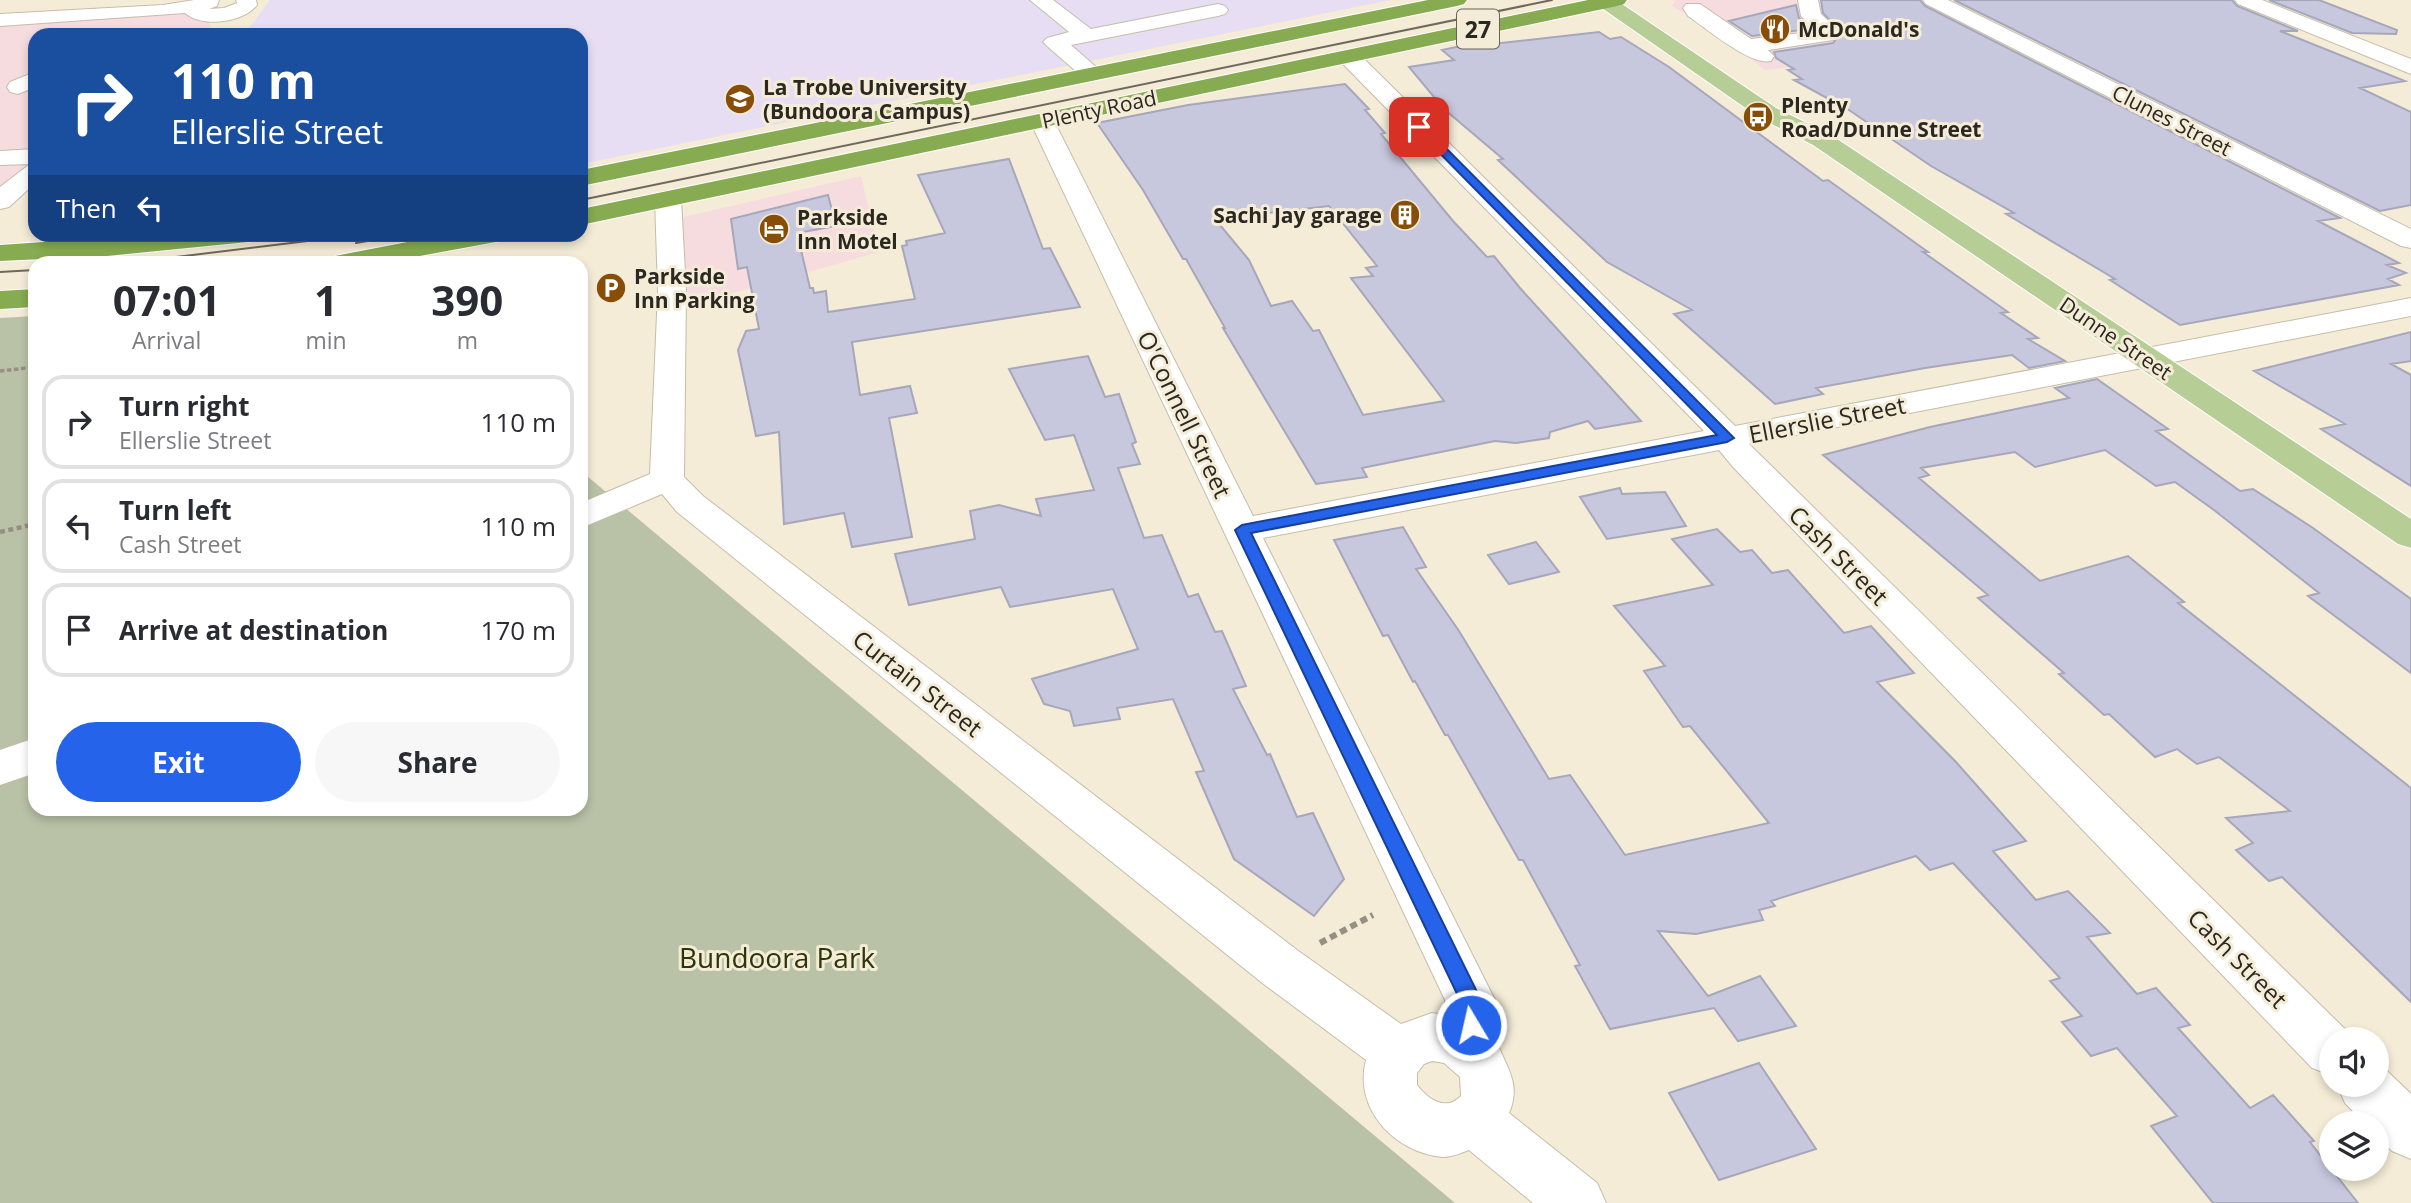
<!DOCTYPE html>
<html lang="en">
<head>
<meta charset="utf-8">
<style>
  :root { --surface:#fff; --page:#f7f7f7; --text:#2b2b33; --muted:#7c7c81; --line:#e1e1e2; --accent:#2563eb }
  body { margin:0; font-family:"Open Sans",sans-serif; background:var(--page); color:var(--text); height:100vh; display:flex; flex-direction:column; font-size:26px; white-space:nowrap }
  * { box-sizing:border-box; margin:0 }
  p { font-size:23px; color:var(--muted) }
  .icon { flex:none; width:38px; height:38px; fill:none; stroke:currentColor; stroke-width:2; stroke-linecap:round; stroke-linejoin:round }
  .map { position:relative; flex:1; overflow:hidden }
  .sheet { position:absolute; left:28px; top:256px; width:560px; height:560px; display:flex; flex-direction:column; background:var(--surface); border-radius:21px; box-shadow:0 4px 10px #0003 }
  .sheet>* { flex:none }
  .hud { position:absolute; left:28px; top:28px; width:560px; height:214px; border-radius:21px; box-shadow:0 4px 10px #0003; background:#1a4fa0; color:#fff; overflow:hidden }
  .controls { position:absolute; left:2319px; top:1027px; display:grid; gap:14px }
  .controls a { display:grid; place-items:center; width:70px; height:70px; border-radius:50%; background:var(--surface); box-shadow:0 4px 10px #0003; font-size:35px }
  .pin { position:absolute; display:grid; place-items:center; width:60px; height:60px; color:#fff; margin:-30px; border-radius:14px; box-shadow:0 4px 10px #0006 }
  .me { position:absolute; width:77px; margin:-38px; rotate:351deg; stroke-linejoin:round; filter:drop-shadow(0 0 5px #0008) }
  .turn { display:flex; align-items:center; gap:24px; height:147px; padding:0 28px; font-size:32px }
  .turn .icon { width:91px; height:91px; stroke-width:2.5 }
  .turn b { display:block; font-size:49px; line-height:60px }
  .then { display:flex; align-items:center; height:66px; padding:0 28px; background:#0003; gap:14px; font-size:26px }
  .eta { display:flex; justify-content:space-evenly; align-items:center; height:119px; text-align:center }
  .eta b { font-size:42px; font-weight:700; line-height:49px }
  .action { display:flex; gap:14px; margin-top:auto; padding:14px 28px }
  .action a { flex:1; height:80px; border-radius:42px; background:var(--accent); color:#fff; font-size:28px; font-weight:700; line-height:80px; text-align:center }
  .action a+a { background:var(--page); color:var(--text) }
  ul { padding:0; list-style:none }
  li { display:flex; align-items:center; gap:21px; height:94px; margin:0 14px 10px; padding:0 14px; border:4px solid var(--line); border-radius:21px }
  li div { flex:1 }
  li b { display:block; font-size:26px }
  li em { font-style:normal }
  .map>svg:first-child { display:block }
  .commercial { fill:#f6dbdf }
  .education { fill:#e7def3 }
  .green { fill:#b9c2a7 }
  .building { fill:#c7c8dd; stroke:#a6a7bb; stroke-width:2; fill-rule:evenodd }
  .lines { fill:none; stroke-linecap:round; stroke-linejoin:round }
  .minor-casing { stroke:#c4bda9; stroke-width:2 }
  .major-casing { stroke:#fff; stroke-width:2 }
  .highway-casing { stroke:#fff; stroke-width:2 }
  .path-far2 { stroke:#969082; stroke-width:3.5; stroke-dasharray:4.5 2.5; stroke-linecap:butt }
  .path-far1 { stroke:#969082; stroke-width:4.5; stroke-dasharray:5 3.5; stroke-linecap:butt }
  .path { stroke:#969082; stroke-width:6; stroke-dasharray:7 4.5; stroke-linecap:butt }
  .minor { fill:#fff; fill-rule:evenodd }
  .major { fill:#b6cd96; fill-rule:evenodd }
  .highway { fill:#86ab50; fill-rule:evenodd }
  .tram { stroke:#6d695d; stroke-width:2 }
  .route { fill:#2563eb; stroke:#184099; stroke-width:2 }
  .labels { text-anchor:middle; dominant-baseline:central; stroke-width:6; stroke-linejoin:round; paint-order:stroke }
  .far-poi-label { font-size:21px; font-weight:bold; fill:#2b2821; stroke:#f4ecd7; text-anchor:start }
  .far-street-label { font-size:21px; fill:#2b2821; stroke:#f4ecd7 }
  .shield { fill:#f4ecd7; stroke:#676358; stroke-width:2 }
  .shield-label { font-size:23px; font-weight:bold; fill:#2b2821 }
  .street-label { font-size:24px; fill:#2b2821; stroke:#f4ecd7 }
  .near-park-label { font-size:28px; fill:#2c3709; stroke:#f4ecd7 }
</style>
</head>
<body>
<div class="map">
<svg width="2411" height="1203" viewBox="0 0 2411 1203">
  <rect width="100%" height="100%" fill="#f4ecd7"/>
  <path class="commercial" d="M1676,0H1830L1864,17L1829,22L1859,37L1871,57L1765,70L1701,22L1672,6Z
    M163,11L207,15L212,31L208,35H35V170L0,200V20Z
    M861,176L879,252L687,306L679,218Z"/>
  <path class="education" d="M270,0H1391L581,164V35H244Z"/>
  <path class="green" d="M35,316V808H581V471L1455,1203H0V318Z"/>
  <path class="building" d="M1821,0H1920L1925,6L2340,218L2318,221L2399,263L2387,265L2406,273L2388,279L2399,285L2180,325L2110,280L2115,279L2006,214L2014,213L1931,166L1849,110L1794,80L1802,79L1788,70L1794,69L1776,58L1774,52L1833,43L1841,32L1823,13Z
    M1954,0H2232L2237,6L2298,31H2280L2405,81L2360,88L2411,112V205L2380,211Z
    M2269,0H2319L2397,30L2396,34L2352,33Z
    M1796,5L1799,18L1810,29L1752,36L1729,21Z
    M1599,32L1610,39L1621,37L1669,67L1823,181L1828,180L1928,252H1923L2008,312L2001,313L2038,338L2028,339L2065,361L2029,368L2012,355L1925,368L1816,388L1823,394L1775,404L1674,314L1692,310L1607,262L1498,160L1503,159L1444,109L1409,67L1454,60L1442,50L1479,42L1483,45Z
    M1345,84L1369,109L1365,110L1385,133L1381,134L1453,221L1487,257L1494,256L1520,288L1641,421L1595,429L1588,421L1550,432L1549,438L1516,443L1495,441L1362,468L1367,477L1316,484L1223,328H1225L1186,259H1183L1143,190L1097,123L1188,105ZM1329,206L1377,266L1366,268L1373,276L1351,278L1444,401L1363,415L1319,330L1313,331L1292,301L1271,306L1249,260L1215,219Z
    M1009,159L1043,249L1050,248L1080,307L852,342L860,395L910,386L917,413L889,418L912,537L852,547L844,513L784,524L779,432L756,436L738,350L746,331L759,329L747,267L738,269L731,219L828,195L836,226L797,233L810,288H813L814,293L826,291L828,312L915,299L902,246L907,245L906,241L945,233L918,175Z
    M2411,332V361L2391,364L2411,375V486L2321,429L2345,424L2254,371Z
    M1088,356L1105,397L1119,394L1136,442L1132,444L1140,464L1118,468L1144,538L1162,535L1188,597L1198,594L1215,632L1222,631L1246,686L1233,689L1267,755L1270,754L1297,817L1313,813L1344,879L1314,916L1234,859L1196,772L1204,771L1173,699L1117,708L1120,719L1074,726L1070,711L1044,704L1032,679L1138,649L1113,589L1010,607L1001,587L909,605L895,554L975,539L970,511L999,505L1041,516L1036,499L1094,490L1074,435L1045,440L1009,369Z
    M2097,379L2168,429L2156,431L2240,491L2253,489L2313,528L2411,599V673L2308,596L2319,593L2214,510L2175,482L2156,486L2105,450L2035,467L2015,452L1921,468L1929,475L1919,478L2040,581L2128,556L2184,602L2178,603L2411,788V1002L2282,877L2269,881L2236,850L2253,843L2226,818L2290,811L2219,757L2197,764L2177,749L2155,757L2109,714L2104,715L2059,674L2064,673L1978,598L1988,595L1823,455L1930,427L2069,398L2055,388Z
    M1620,488L1622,494L1665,492L1686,526L1607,539L1580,497Z
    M1403,527L1426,567L1416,569L1459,631L1549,779L1570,775L1625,855L1769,823L1690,726L1683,727L1644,671L1665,666L1614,606L1713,585L1672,539L1717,529L1740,552L1752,550L1772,573L1788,570L1844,633L1871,626L1914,673L1877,682L1956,762L2026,841L1993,851L2036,900L2068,891L2110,933L2087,937L2137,994L2156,988L2190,1025L2178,1028L2250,1108L2273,1095L2314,1141L2310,1142L2358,1203H2213L2151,1126L2177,1116L2117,1048L2091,1056L2062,1022L2082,1016L2050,981L2060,978L1953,863L1930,870L1916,856L1771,901L1775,906L1759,910L1763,920L1696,934L1658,931L1708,996L1760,976L1796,1026L1738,1041L1714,1008L1610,1029L1575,966L1580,965L1523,860H1519L1448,735H1445L1415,681L1413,682L1388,635L1383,636L1334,540Z
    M1536,542L1559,572L1509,584L1488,555Z
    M1759,1063L1816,1149L1719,1180L1669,1093Z"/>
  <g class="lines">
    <g class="minor-casing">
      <path id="minor" d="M194,0H219L217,6L209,9L224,8L237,3L236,0H256L257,5C243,23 202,28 185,13L0,26V14L163,5Z
        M1030,0H1053L1091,29L1218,4L1225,6L1228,10L1225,14L1218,16L1071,45L1104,74L1101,79H1085L1047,46L1043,42L1047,38L1069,32Z
        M1798,0H1818L1821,14L1839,31L1833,40L1768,50L1774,56L1771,61C1750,66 1706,28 1688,16L1683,8L1686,4H1700L1751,39L1816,31L1801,16Z
        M1923,0H1948L2411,229V248L2401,246L1926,4Z
        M2235,0H2262L2411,59V74L2238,4Z
        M1349,51L1357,52L1735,426L2411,298V316L1749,444L2350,1034L2352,1040H2331V1075L2312,1068L1733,467L1719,450L1263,538L1495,1000C1496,1013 1494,1032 1498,1045C1508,1070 1521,1085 1509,1113L1597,1183L1606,1203H1533L1469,1150C1461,1153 1452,1157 1443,1157C1395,1153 1353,1109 1366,1060L1261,982L677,512L662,494L581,528V503L650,474L658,291L655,199L659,193L668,191L677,193L681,199L686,291L684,477L703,496L1297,950L1401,1024L1432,1013L1445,1015V1000L1030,121L1034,116H1050L1054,121L1253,516L1704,431L1341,62L1338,57L1341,52ZM1432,1061L1444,1063L1460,1077L1461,1096C1445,1112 1428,1099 1417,1085V1073L1424,1064Z
        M35,72V87L18,94L10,92L7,87L10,82Z
        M35,149V183L9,207L0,209V187L30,164L0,165V151Z
        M35,738V773L0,785V750Z
        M2376,1064L2383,1067L2411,1094V1159L2392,1151L2376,1135V1124H2365L2345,1103L2337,1085H2376Z"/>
    </g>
    <g class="major-casing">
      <path id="major" d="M1597,0H1616L1776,108L1831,135L2411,519V548L2398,544L1813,145L1760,118L1599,6Z"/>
    </g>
    <g class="highway-casing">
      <path id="highway" d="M1428,0H1467L1464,4L1457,6L581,186V170Z
        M1588,0H1627L1624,4L1617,6L581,225V209Z
        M160,234H261L258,240L248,242L107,256L0,261V245Z
        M449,234H509L506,240L496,242L387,262H331L335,256L345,254Z
        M35,289V307L0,309V291Z"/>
    </g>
    <path class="path-far2" d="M0,371L35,367"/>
    <path class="path-far1" d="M0,532L35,524"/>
    <path class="path" d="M1320,943L1373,915"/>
    <use href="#minor" class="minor"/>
    <use href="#major" class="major"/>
    <use href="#highway" class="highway"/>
    <path class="tram" d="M581,200L1552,0
      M356,243L408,234
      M135,262L365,234
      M0,272L35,270"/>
  </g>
  <path class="route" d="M1416,125H1423L1734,438L1727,442L1251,533L1481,1000L1482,1025L1479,1032L1471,1035L1463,1032L1460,1025V1000L1235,530L1242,525L1717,435L1416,129Z"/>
  <defs>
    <g id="restaurant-disc" transform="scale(1.575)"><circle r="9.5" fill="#884d07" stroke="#f4ecd7"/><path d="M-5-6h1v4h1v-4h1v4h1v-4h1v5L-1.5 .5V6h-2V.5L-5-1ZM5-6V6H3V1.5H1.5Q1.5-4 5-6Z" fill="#fff"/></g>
    <g id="university-disc" transform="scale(1.575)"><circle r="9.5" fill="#884d07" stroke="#f4ecd7"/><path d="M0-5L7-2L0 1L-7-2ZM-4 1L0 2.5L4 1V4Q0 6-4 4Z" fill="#fff"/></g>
    <g id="bus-disc" transform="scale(1.575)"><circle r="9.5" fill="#884d07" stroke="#f4ecd7"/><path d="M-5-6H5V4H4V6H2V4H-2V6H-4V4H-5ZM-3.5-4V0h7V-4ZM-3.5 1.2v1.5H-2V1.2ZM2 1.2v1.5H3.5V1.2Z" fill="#fff"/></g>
    <g id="building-disc" transform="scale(1.575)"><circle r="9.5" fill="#884d07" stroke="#f4ecd7"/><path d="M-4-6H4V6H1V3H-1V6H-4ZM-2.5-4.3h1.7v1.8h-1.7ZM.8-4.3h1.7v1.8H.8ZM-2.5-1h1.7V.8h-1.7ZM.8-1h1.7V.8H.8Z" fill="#fff"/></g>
    <g id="hotel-disc" transform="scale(1.575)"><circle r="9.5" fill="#884d07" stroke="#f4ecd7"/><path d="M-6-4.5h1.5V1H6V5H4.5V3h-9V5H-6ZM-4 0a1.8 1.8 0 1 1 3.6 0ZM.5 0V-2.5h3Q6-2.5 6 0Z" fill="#fff"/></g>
    <g id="parking-disc" transform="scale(1.575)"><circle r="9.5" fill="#884d07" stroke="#f4ecd7"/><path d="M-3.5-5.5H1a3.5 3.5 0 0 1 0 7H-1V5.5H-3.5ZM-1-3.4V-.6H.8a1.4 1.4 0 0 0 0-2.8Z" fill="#fff"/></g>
  </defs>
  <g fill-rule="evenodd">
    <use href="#restaurant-disc" x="1775" y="29"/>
    <use href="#university-disc" x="740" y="99"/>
    <use href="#bus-disc" x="1758" y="117"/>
    <use href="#building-disc" x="1405" y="215"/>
    <use href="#hotel-disc" x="774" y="229"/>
    <use href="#parking-disc" x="611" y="288"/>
  </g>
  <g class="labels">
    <g class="far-poi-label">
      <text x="1798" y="29">McDonald's</text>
      <text x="763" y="87">La Trobe University<tspan x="763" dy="24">(Bundoora Campus)</tspan></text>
      <text x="1781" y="105">Plenty<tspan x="1781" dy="24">Road/Dunne Street</tspan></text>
      <text x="1382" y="215" text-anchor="end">Sachi Jay garage</text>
      <text x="797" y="217">Parkside<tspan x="797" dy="24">Inn Motel</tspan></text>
      <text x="634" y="276">Parkside<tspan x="634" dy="24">Inn Parking</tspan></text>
    </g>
    <g class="far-street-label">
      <text transform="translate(1099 109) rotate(-12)">Plenty Road</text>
      <text transform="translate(2172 120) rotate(27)">Clunes Street</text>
      <text transform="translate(2116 338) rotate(34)">Dunne Street</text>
    </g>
    <rect class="shield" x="1457" y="9.5" width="42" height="39" rx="5"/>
    <g class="shield-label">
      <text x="1478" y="29">27</text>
    </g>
    <g class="street-label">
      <text transform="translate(1185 414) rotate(64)">O'Connell Street</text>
      <text transform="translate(1827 419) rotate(-11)">Ellerslie Street</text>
      <text transform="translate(1839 555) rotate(45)">Cash Street</text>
      <text transform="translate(918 683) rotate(38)">Curtain Street</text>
      <text transform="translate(2238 958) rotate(45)">Cash Street</text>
    </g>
    <g class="near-park-label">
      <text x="777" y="957">Bundoora Park</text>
    </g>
  </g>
</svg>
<div class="controls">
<a><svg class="icon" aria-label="sound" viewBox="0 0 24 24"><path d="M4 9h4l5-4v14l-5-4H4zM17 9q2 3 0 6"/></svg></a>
<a><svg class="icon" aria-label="layers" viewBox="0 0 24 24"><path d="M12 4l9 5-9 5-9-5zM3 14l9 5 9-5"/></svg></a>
</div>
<div class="pin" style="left:1419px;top:127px;background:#d93025"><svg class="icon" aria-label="arrive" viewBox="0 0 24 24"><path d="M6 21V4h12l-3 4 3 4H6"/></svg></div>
<svg class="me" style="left:1471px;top:1025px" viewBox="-20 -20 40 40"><circle r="17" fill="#2563eb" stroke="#fff" stroke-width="3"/><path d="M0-11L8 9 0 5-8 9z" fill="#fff"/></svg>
<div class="hud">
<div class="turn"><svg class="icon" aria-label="right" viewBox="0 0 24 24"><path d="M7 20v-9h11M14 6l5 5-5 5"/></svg><div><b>110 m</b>Ellerslie Street</div></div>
<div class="then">Then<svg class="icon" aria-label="left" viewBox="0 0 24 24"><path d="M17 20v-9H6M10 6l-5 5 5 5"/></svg></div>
</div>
<section class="sheet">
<div class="eta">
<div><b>07:01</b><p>Arrival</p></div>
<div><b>1</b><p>min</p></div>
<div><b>390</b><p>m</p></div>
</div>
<ul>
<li><svg class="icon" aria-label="right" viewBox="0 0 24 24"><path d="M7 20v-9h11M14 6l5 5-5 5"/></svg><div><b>Turn right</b><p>Ellerslie Street</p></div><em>110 m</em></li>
<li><svg class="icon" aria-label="left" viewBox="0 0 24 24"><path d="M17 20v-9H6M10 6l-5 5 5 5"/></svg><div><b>Turn left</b><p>Cash Street</p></div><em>110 m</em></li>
<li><svg class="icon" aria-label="arrive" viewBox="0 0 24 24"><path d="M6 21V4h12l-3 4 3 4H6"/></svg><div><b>Arrive at destination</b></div><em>170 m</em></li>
</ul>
<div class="action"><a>Exit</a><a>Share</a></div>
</section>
</div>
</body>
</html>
